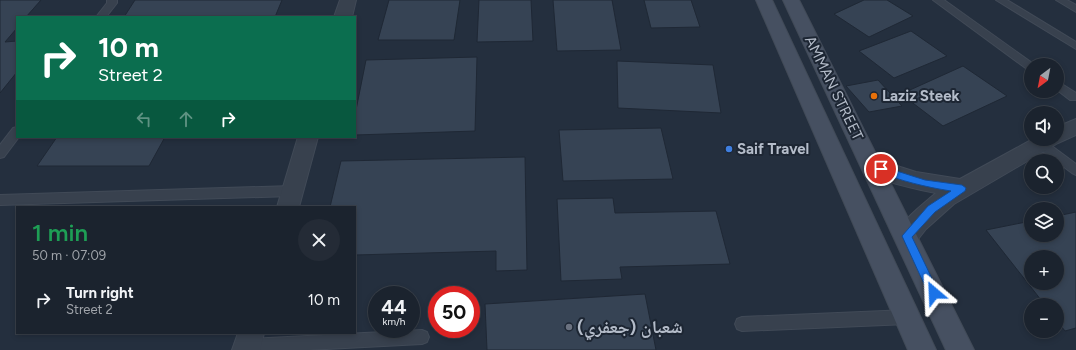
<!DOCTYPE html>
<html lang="en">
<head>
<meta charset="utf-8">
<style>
  :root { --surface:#1b232e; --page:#242b36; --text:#f1f3f6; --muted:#a0a4aa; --line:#39404a }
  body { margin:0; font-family:Figtree,"Noto Naskh Arabic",sans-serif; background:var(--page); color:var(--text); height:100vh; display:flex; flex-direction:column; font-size:15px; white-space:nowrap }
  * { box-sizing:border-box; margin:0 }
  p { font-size:13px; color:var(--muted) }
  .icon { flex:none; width:22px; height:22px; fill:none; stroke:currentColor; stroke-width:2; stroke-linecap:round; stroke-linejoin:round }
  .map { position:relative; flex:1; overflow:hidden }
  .details { position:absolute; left:16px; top:206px; width:340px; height:128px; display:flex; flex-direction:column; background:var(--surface); border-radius:0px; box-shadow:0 2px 6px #0003,0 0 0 1px var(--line) }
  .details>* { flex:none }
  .top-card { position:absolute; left:16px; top:16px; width:340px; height:122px; border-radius:0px; box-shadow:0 2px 6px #0003,0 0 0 1px var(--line); background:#0b6e4f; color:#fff; overflow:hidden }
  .needle { width:26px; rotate:212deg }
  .tools { position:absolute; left:1024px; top:58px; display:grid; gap:8px }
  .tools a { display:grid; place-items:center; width:40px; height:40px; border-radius:50%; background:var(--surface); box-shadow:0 2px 6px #0003,0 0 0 1px var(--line); font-size:20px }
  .speed { position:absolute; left:368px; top:286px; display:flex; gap:8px; font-size:20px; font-weight:700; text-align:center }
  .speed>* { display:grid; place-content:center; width:52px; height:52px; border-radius:50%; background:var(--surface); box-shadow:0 2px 6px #0003,0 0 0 1px var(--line); line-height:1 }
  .speed small { font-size:10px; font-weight:400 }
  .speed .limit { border:6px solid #d22; background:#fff; color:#111 }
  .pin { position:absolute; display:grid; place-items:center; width:34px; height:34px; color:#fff; margin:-17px; border:2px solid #fff; border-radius:50%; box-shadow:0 1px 4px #0007 }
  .me { position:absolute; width:44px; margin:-22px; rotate:334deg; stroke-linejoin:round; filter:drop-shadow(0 0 3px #0008) }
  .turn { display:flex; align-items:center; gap:14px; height:84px; padding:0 16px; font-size:18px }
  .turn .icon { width:52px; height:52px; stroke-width:2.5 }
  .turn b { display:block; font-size:28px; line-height:34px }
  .lanes { display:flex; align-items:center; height:38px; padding:0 16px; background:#0003; justify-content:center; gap:20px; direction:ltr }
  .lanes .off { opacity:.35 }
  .round { display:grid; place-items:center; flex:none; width:42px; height:42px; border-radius:21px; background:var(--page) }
  .head { display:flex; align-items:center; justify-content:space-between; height:68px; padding:0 16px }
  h1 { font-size:24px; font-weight:600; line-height:30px; color:#1e9e55 }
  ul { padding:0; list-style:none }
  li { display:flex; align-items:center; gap:12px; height:52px; padding:0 16px }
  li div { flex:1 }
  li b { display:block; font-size:15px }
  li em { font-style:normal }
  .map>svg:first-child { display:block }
  .building { fill:#364354; stroke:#1f2835; fill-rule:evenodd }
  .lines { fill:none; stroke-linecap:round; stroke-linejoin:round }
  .service-casing { stroke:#414a57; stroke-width:2 }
  .minor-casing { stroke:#414a57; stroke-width:2 }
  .secondary-casing { stroke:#414a57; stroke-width:2 }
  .service { fill:#38414e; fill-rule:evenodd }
  .minor { fill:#38414e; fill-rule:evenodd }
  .secondary { fill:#465061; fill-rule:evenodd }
  .route { fill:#1a73e8; stroke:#114b97 }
  .food-dot { fill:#e8710a; stroke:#1d2633; stroke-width:1.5 }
  .shop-dot { fill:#3f7fe0; stroke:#1d2633; stroke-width:1.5 }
  .worship-dot { fill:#6b7280; stroke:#1d2633; stroke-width:1.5 }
  .labels { text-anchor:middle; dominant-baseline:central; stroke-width:4; stroke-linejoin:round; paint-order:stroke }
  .street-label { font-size:15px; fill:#b4bcc9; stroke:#1d2633 }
  .poi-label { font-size:15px; font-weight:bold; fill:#b4bcc9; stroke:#1d2633; text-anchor:start }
  .near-poi-label { font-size:18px; font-weight:bold; fill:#b4bcc9; stroke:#1d2633; text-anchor:start }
</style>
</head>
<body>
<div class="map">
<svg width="1076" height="350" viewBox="0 0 1076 350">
  <rect width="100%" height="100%" fill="#242f3e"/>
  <path class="building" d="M0,0H41L26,17H17V28L5,42L17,41V72L0,93Z
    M135,0H282L275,17H124Z
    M389,0H460L454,40H378Z
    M479,0H531L533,41L477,42Z
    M553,0H612L621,50L557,51Z
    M644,0H691L700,27L651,28Z
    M864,0H887L913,16L869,37L834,14Z
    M911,31L947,56L894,78L859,51Z
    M477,57L475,131L355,135V115L366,60Z
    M617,61L713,65L721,113L618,108Z
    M963,66L1007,96L943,126L901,94Z
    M878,80L902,106L869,112L846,86Z
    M661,128L673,179L563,181L559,130Z
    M57,137H165L149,166H37Z
    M525,157L527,270L496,271V251L355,255V257V207H330L341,161Z
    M613,198L615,213L716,211L730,264L620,267L622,279L561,281L557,199Z
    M1076,212V328L1065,331L1057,321V305H1045L986,230L1031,221V235H1057V216ZM1031,257H1057V283H1031Z
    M645,294L656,350H487L485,304Z"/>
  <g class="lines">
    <g class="service-casing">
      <path id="service" d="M107,0H117V3L106,17H96L107,3Z
        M933,0H944L1035,65H1031V70L1027,69Z
        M996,0H1007L1076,42V49Z
        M1056,0H1067L1076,5V12Z
        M1057,81L1076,93V100H1070L1057,90Z
        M17,127V137H19L4,157L0,158V145L13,128Z
        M1041,140L1045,141L1076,164V175L1072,173L1037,147L1035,144L1037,141Z
        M292,186L296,188L298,191L296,194L292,196L0,205V195Z
        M908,310L913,312L915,317L913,322L908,324L742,331L737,329L735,324L737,319L742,317Z
        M422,330L427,332L429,337L427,342L422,344L307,350H241L240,346L242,341L247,339Z"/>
    </g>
    <g class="minor-casing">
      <path id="minor" d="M340,0H356L352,17H334Z
        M1076,119V135L1058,143L954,204L926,229L915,243L907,246L899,243L895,236C904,218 921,206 936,193C923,191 872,179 864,172C863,170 862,168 861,166L864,160L872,158L916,172L960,179L1033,139H1057V127Z
        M298,137H318L299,207H277Z
        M238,333H264L260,350H232Z"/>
    </g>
    <g class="secondary-casing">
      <path id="secondary" d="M756,0H772L936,350H908Z
        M783,0H799L974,350H946Z"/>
    </g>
    <use href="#service" class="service"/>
    <use href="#minor" class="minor"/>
    <use href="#secondary" class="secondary"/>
  </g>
  <path class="route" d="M881,166L925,180L962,185L966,188L965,191L935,212L912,237L939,293L937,297L934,298L930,297L902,236L928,206L951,191C925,187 902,181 878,172L877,169L878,167Z"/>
  <circle class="food-dot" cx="874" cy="96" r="4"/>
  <circle class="shop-dot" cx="729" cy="149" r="4"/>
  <circle class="worship-dot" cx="569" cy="327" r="4"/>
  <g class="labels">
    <g class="street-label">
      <text transform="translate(834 88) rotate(64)">AMMAN STREET</text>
    </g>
    <g class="poi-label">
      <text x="882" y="96">Laziz Steek</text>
      <text x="737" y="149">Saif Travel</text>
    </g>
    <g class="near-poi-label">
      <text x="577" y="327">شعبان (جعفري)</text>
    </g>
  </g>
</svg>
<div class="tools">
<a><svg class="needle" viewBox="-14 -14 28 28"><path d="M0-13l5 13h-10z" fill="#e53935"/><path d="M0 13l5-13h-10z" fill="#a0a4aa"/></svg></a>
<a><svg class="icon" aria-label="sound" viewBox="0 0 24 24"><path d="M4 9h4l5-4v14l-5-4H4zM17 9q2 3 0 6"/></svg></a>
<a><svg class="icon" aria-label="search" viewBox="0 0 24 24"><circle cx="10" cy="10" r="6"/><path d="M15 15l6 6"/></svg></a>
<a><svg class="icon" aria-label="layers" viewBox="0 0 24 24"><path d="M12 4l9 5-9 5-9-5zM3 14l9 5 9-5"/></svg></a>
<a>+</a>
<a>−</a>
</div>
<div class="speed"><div>44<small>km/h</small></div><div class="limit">50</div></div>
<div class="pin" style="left:881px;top:169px;background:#d93025"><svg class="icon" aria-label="arrive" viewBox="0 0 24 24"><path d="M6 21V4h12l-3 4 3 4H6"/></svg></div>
<svg class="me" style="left:934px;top:293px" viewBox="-20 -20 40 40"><path d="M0-17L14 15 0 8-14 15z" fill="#1a73e8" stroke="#fff" stroke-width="4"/></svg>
<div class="top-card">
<div class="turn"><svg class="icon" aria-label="right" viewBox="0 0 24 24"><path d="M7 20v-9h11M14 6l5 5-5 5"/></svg><div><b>10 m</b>Street 2</div></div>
<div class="lanes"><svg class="icon off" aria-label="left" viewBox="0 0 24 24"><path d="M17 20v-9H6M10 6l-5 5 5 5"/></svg><svg class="icon off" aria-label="ahead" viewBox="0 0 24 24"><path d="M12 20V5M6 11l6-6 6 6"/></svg><svg class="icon" aria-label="right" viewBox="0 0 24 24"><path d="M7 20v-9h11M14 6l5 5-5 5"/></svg></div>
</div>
<section class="details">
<div class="head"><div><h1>1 min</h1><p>50 m · 07:09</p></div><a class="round"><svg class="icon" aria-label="close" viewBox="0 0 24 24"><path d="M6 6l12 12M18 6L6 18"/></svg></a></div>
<ul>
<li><svg class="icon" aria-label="right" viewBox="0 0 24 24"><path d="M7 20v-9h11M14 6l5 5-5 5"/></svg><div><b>Turn right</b><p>Street 2</p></div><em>10 m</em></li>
</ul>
</section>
</div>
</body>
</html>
